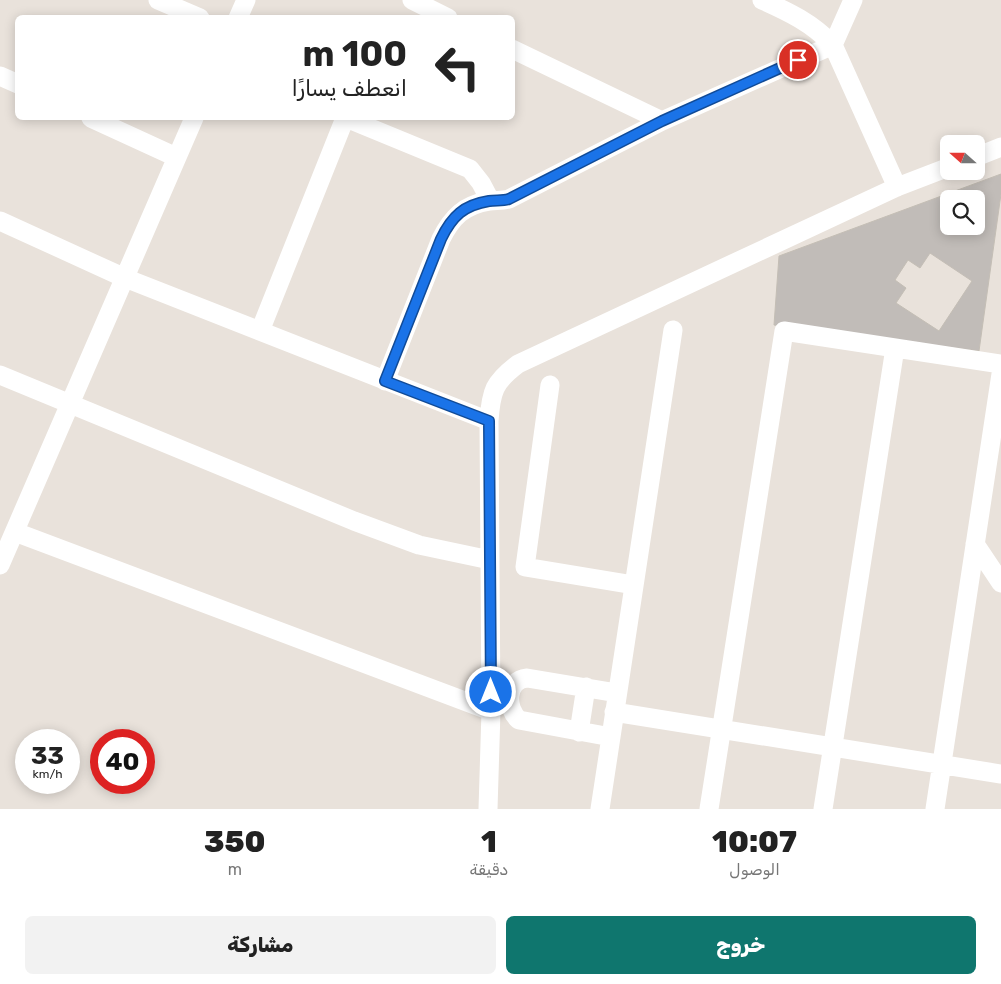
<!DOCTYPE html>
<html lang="ar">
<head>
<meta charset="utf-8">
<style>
  :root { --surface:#fff; --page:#f2f2f2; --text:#222; --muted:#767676; --accent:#0f766e }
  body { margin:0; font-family:Rubik,Cairo,sans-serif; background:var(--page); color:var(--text); direction:rtl; height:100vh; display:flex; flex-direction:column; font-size:19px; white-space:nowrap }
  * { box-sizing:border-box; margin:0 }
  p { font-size:16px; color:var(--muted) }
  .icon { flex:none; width:28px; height:28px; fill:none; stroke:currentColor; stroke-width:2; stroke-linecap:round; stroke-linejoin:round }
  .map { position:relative; height:809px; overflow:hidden; direction:ltr }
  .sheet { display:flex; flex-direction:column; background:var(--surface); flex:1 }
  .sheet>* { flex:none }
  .banner { position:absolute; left:15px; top:15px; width:500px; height:105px; border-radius:8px; box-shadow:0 2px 12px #0003; direction:rtl; background:#fff; color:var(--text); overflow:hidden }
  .needle { width:32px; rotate:291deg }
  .controls { position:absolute; left:940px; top:135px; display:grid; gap:10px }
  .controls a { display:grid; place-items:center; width:45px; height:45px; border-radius:8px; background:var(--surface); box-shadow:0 2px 12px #0003; font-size:25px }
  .speed { position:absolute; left:15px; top:729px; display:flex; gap:10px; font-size:25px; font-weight:700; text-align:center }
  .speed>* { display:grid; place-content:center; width:65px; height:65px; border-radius:50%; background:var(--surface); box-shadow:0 2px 12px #0003; line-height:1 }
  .speed small { font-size:12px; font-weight:400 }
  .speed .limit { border:8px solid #d22; background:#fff; color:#111 }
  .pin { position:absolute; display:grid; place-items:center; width:42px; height:42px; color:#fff; margin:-21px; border:2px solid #fff; border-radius:50%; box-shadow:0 1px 5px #0007 }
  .me { position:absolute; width:55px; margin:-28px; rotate:0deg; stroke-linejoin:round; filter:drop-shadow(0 0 4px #0008) }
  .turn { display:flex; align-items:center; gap:18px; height:105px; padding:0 25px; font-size:22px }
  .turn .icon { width:65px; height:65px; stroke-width:2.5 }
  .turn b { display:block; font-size:35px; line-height:42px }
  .eta { display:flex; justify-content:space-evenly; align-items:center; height:85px; text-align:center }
  .eta b { font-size:30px; font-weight:800; line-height:35px }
  .cta { display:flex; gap:10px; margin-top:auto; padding:10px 25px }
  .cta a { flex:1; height:58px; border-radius:8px; background:var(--accent); color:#fff; font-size:20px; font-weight:800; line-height:58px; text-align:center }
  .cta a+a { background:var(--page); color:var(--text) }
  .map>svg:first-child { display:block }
  .building { fill:#c1bcb8; stroke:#c4beb5; fill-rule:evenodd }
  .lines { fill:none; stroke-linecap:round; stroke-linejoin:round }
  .minor { stroke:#fff; stroke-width:19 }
  .route-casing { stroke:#114b97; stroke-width:12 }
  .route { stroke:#1a73e8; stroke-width:9 }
</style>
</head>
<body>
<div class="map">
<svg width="1001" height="809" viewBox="0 0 1001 809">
  <rect width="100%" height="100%" fill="#e9e2db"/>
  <path class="building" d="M1001,174V194L979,351L774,325L779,256ZM949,199H976V226H949Z
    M930,253L972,281L939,331L896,303L906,288L895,280L908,260L920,268Z"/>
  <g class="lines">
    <path class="minor" d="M158,0L200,18
      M412,0L448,18
      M762,0C789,12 812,23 833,45L897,187
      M238,18L246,0
      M512,49L662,121
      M0,76L18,84
      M91,118L176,157
      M346,118L470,169L481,183L490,200
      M976,157L1001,147
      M0,221L125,278L489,421
      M260,331L345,118
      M0,375L354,521L419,545L490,560
      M385,381L441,239C452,217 464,205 489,201C496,200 503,201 509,199L662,121L833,45L853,0
      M550,385L525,567L634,585
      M15,532L491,711
      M975,544L1001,583
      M0,565L194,118
      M614,712L1001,774
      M579,732L586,687
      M611,737L519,720C505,708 506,680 527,678L617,693
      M488,809L491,711L489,421C491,391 494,382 518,364L897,187L949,167
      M600,809L673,330
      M709,809L784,331L1001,364
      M823,809L895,348
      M935,809L1001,374"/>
  </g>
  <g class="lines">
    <g class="route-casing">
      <path id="route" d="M491,692L489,421L385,381L441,239C452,216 464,205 489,201C496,200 503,201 509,199L662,121L798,60"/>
    </g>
    <use href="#route" class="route"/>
  </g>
</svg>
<div class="controls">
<a><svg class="needle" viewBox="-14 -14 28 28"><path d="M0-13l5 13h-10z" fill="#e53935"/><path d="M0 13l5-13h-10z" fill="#767676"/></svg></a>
<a><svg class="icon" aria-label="search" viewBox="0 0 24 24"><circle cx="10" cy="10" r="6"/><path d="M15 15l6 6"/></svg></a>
</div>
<div class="speed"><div>33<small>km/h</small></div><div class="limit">40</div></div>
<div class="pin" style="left:798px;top:60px;background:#d93025"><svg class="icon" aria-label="arrive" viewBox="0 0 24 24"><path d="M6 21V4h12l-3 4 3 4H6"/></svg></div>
<svg class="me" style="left:491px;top:692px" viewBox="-20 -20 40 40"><circle r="17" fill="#1a73e8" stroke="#fff" stroke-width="3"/><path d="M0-11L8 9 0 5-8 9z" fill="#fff"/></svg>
<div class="banner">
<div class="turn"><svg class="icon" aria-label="left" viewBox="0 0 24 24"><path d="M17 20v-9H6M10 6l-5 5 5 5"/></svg><div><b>100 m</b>انعطف يسارًا</div></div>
</div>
</div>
<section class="sheet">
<div class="eta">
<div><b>10:07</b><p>الوصول</p></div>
<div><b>1</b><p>دقيقة</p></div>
<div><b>350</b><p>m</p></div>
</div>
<div class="cta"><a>خروج</a><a>مشاركة</a></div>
</section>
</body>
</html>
